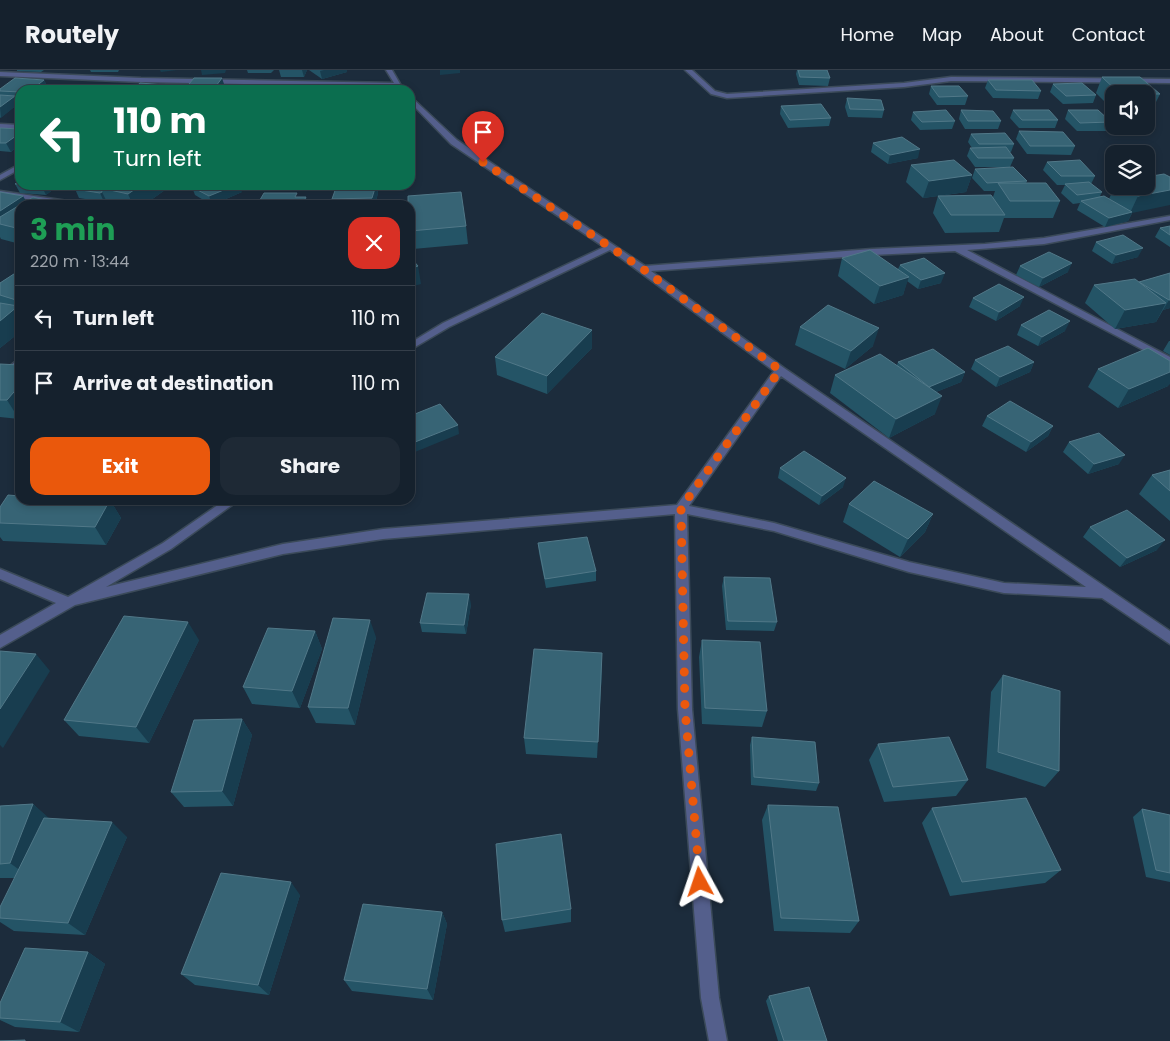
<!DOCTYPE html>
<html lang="en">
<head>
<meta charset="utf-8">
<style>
  :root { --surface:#15212d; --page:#1e2935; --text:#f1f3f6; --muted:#9da3aa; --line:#343e49; --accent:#ea580c }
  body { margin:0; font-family:Poppins,sans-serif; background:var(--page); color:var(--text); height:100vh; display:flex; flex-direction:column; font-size:19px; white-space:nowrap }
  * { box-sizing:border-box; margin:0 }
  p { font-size:16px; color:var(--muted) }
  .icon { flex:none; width:28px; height:28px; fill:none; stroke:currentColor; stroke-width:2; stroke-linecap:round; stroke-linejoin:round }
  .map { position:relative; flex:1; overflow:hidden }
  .side { position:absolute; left:15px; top:130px; width:400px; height:305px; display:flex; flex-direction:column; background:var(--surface); border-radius:15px; box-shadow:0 2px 8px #0003,0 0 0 1px var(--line) }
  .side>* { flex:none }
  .hud { position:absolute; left:15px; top:15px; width:400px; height:105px; border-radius:15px; box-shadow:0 2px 8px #0003,0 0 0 1px var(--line); background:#0b6e4f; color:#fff; overflow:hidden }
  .fabs { position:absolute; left:1105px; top:15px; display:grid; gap:10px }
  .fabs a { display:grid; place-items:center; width:50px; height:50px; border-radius:10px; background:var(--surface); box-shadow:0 2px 8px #0003,0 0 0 1px var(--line); font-size:25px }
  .pin { position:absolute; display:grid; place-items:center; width:42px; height:42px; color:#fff; margin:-51px -21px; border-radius:50% 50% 50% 0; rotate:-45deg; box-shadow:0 0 5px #0007 }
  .pin .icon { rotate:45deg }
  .me { position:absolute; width:55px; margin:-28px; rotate:355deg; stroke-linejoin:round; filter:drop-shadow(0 0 4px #0008) }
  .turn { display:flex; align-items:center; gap:18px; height:105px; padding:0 15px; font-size:22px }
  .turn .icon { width:65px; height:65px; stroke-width:2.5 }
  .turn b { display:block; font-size:35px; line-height:42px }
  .round { display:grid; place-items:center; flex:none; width:52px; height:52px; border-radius:15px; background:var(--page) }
  .head { display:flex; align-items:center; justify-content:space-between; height:85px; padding:0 15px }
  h1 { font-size:30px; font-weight:700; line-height:38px; color:#1e9e55 }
  .primary-button { display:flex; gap:10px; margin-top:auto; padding:10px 15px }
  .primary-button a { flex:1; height:58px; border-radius:15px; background:var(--accent); color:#fff; font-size:20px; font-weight:700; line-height:58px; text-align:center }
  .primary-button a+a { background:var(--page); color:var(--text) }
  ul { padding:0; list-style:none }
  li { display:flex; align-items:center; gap:15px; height:65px; padding:0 15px; border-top:1px solid var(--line) }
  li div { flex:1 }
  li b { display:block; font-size:19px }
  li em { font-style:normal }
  header { display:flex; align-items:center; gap:30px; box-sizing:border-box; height:70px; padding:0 25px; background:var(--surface); border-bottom:1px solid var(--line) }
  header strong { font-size:24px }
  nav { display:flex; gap:28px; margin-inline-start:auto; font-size:18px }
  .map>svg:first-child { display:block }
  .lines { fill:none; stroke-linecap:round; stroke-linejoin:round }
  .minor-casing { stroke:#3b4a59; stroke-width:3 }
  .minor { fill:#545f8c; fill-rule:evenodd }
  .wall { fill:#245466 }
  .shaded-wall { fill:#183d4f }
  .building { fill:#376475; stroke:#517888 }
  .route { stroke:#ea580c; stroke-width:9; stroke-dasharray:0 16.2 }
</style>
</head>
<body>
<header>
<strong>Routely</strong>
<nav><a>Home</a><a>Map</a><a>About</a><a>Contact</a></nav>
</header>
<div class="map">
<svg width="1170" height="971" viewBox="0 0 1170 971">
  <rect width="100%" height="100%" fill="#1c2c3c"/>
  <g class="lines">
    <g class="minor-casing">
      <path id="minor" d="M386,0H392L403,19H399L397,17L141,12L0,6V2L141,8L394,13Z
        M685,0H692L715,21L727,24L904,13L951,7L1170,9V13L951,11L904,17L727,28L711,24Z
        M410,26L457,70L645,196L872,179L985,174L1044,168L1170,146V150L1044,174L967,180L1170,287V294L955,181L872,185L651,201L784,298L1170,561V574L1102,528L1004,523L909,502L774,461L687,444L692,639L719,928L727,971H709L701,928L678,639L675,444L383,469L283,484L75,535L0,578V565L56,533L0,509V499L68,527L163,473L225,430H239L171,479L106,517L283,474L383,459L677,435L774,301L610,180L449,257L410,280V273L443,253L604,177L451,74L410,32ZM781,306L1086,517L1004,513L909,492L774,453L689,436Z
        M0,54L20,55V59L0,58Z
        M20,94V99L0,110V105Z
        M0,121L81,133L85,135H65L0,125Z
        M20,288V297L4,312L0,313V304Z"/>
    </g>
    <use href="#minor" class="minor"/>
  </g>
  <path class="wall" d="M17,0H44L41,2L17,1Z
    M90,0H119L118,2H91Z
    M247,0H274L271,3H248Z
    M279,0H307L304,7H281Z
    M309,0H347V2L322,9Z
    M797,0H827L830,8L828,16L799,15L796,4Z
    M1102,7L1160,24L1152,40H1146V24H1114L1113,40L1096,23Z
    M44,10L48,18L45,20H20V30L16,29L18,34L0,48V19Z
    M988,10L1041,21L1038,29L993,28L985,18Z
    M1053,14L1096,25L1093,33L1063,34L1050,22Z
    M931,16L968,26L965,35H937L929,24Z
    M847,28L884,40L882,48L848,47L845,37Z
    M781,36L831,48L829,56L788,58L780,44Z
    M961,40L1001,51L998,59H965L959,49Z
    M1013,40L1058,50L1055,58H1019L1010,48Z
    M1068,40L1111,52L1108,61H1077L1065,49Z
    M913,42L955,51L952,59L920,60L911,50Z
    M0,58L20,59V74L11,82L0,81Z
    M1019,61L1075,76L1071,85L1027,84L1016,69Z
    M971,64L1014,74L1011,82H1009L1014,88L1010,97H975L967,86L970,78H972L968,72Z
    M873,73L918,88L888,94L871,82Z
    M1138,75L1155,87L1151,96H1146V84H1114V86L1112,85L1116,76Z
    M1047,92L1095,106L1091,114L1102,122L1100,126L1109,129L1115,116H1146L1128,151L1105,157L1077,140L1080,133L1073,134L1061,123L1065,115H1057L1043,100Z
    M911,95L972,105L966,122L939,126L993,127L995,121H984L972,108L975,99L1027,111L1026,113L1060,131L1053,148H1004L999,162L945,163L933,143L938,126L923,128L906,112Z
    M20,110V115H59L46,125L20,123L15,114Z
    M80,115H172L144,135H108L106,130L104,132L79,128L75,119Z
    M337,115H377L378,123L375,135H333L332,129Z
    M192,117L242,122L212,135L195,125Z
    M0,122L20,135V174L1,169L0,167Z
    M466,156L468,174L413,179L410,159Z
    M1170,156V177L1155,167L1160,158Z
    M1096,172L1138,187L1112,194L1092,181Z
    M842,188L898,199L900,195L941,213L918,219L907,211L903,225L874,234L838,206Z
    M1020,196L1068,202L1039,217L1016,205Z
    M20,200V262L0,278V213Z
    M1170,203V238L1163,240L1156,252L1115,259L1085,233L1094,215L1139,212Z
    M973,228L1020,236L996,251L969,237Z
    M1021,255L1065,261L1038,276L1017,265Z
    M800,257L873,276L845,299L795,275Z
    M1169,271H1170V285L1163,281Z
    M592,278L547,324L497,305L495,287Z
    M975,290L1034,292L1030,302L996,317L971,299Z
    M898,292L965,302L961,312L936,322L935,344L889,368L830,323L835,305L897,295Z
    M0,294L19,349L0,347Z
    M1098,299L1168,316L1118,338L1088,317Z
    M987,346L1053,356L1048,366L1026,382L982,356Z
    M1069,372L1119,394L1088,404L1063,382Z
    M780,398L843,417L819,435L778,408Z
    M1170,400V451L1139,424L1152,405Z
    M20,430H110L121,448L106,475L3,471L0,467V437Z
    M849,434L933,444L925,462L900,487L843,452Z
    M1090,457L1157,480L1120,497L1083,467Z
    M538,473L596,501V511L546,518L539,483Z
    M724,507L777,552L774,561L726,560L722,516Z
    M471,534L466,564L422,562L420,553Z
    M315,561L322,579L300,638L252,634L243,617Z
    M376,567L355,655L316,653L308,637Z
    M199,570L149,673L79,666L64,650Z
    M702,570L767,641L762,657L702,654L699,587Z
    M602,600L597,688L526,684L524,668Z
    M1003,605L1059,701L1045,717L986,698L991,622Z
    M242,649L252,665L233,736L184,737L171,722Z
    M752,667L819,713L816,721L751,715L750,675Z
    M878,674L968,710L956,726L884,732L869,690Z
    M33,734L49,749L127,767L85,865L14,861L0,852V837L15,808H0V736Z
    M768,735L859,851L850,863L774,861L762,750Z
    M932,738L1061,800L1045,813L950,826L922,753Z
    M1142,739L1170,745V812L1146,807L1133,747Z
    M300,825L269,925L195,915L181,904Z
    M571,839V852L505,862L502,850Z
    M442,842L447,854L433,930L352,921L344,910Z
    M88,882L105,894L79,962L15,957L0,950V933Z
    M769,926L827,971H778L766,931Z"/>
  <path class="shaded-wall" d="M160,0H177L161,2Z
    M201,0H226L225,3L202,5Z
    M302,0H307L304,7Z
    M324,0H347V2L322,9L320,1Z
    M440,0H460V3L440,5Z
    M222,8L226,20H213Z
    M44,10L48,18L45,20H31Z
    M164,15L166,20H158Z
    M15,26L18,34L1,48L0,37Z
    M20,63V74L11,82L6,73Z
    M920,79L918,88L888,94L890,85Z
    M972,105L966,122L923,128L929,111Z
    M44,115H59L46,125L42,117Z
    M141,115H172L144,135H133L128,124Z
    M236,115H240L242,122L212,135L209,126Z
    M376,115L378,123L375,135H374L372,128Z
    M1170,120V135L1132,143L1128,151L1105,157L1109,148L1130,143L1138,126Z
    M102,122L106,130L104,132L100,123Z
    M23,126L28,135L0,149V141Z
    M306,127L308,135H302Z
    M1143,178L1138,187L1112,194L1116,185Z
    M1072,193L1068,202L1039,217L1043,208Z
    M418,196L421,214L410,217V199Z
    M945,203L941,213L918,219L921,210Z
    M909,207L903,225L874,234L880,216Z
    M1024,227L1020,236L996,251L999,242Z
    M20,228V236L16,230Z
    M1169,230H1170V238L1163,240Z
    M1166,233L1156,252L1115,259L1125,240Z
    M18,236L20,239V262L0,278V251Z
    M1070,251L1065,261L1038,276L1042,267Z
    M879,258L873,276L845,299L851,281Z
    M592,260V278L547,324V306Z
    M1034,292L1030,302L996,317L1000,307Z
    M965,302L961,312L926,326L929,317Z
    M1170,302V314L1168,316L1118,338L1129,319Z
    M20,315V347L19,349L7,330Z
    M942,326L935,344L889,368L896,349Z
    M458,355L459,364L410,384V374Z
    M1053,356L1048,366L1026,382L1031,372Z
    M1125,385L1119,394L1088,404L1094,394Z
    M846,408L843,417L819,435L822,426Z
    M110,430L121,448L106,475L95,457Z
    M933,444L925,462L900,487L908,469Z
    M1165,470L1157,480L1120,497L1127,488Z
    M469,524L471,534L466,564L464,555Z
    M370,550L376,567L355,655L348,638Z
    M188,552L199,570L149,673L136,657Z
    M315,561L322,579L300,638L292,621Z
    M602,583V600L597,688L598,672Z
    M36,584L50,601L3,678L0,675V639Z
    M242,649L252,665L233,736L222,721Z
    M33,734L50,749L29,807L10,793Z
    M112,752L127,767L85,865L68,853Z
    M291,812L300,825L269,925L258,915Z
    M442,842L447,854L433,930L427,919Z
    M88,882L105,894L79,962L60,952Z"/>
  <path class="building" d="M798,0H827L830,8L800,7Z
    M1102,7H1140L1160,24H1120Z
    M15,8L44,10L31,20H20V22L0,21V19Z
    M194,8H222L213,20H184Z
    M988,10H1032L1041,21L996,20Z
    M140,13L164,15L158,20H132Z
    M1082,13L1096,25L1066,26L1053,14Z
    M931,16H959L968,26L939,27Z
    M0,25L15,26L0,37Z
    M847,28L881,30L884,40L850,39Z
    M821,34L831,48L790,50L781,36Z
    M946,40L955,51L922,52L913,42Z
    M961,40L993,41L1001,51H968Z
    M1013,40H1049L1058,50H1022Z
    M1068,40H1098L1111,52L1080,53Z
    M0,58L20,59V63L6,73H0Z
    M1019,61L1063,62L1075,76H1030Z
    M1005,63L1014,74H979L971,64Z
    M902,67L920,79L890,85L873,73Z
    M1138,75L1155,87L1146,88V84H1125L1116,76Z
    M1006,77L1014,88H978L970,78Z
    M954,90L972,105L929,111L911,95Z
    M1080,90L1095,106H1061L1047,92Z
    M1013,97L1027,111L987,113L975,99Z
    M1164,104L1170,107V120L1138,126L1122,116H1146V107Z
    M20,110V114H15Z
    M1089,112L1102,122L1077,125L1065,114Z
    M998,113H1046L1060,131H1010Z
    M26,115H44L42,117Z
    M80,115H106L101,118L102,122L100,123L75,119Z
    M106,115H141L128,124L101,118Z
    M196,115H236L209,126L192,117Z
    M337,115H376L372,128L332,129Z
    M0,122L23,126L0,141Z
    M461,122L466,156L410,161V135H408V126Z
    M264,123H297L295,127H306L302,135H257Z
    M991,125L1005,145H951L938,126Z
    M1104,126L1132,142L1109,148L1081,131Z
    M33,127L65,135H20V159L0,154V147Z
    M1170,156V165L1160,158Z
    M1123,165L1143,178L1116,185L1096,172Z
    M870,180L909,207L880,216L842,188Z
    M1049,182L1072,193L1043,208L1020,196Z
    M410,187L418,196L410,199Z
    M924,188L945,203L921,210L900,195Z
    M20,200V228L16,230L0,225V213Z
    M1170,203V230H1169L1139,212Z
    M1135,209L1166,233L1125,240L1094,215Z
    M999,214L1024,227L999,242L973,228Z
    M0,233L18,236L0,251Z
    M828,235L879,258L851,281L800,257Z
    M1049,240L1070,251L1042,267L1021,255Z
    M542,243L592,260L547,306L495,287Z
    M1008,276L1034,292L1000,307L975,290Z
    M1148,278L1170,291V302L1129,319L1098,299Z
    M933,279L965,302L929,317L898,292Z
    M880,284L942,326L896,349L835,305Z
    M0,294L20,295V315L7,330H0Z
    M1010,331L1053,356L1031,372L987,346Z
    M440,334L458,355L410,374V346Z
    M1099,363L1125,385L1094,394L1069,372Z
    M804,381L846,408L822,426L780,398Z
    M1170,400V421L1152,405Z
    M874,411L933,444L908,469L849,434Z
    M8,425L20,426V430H110L95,457L0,453V437Z
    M1127,440L1165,470L1127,488L1090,457Z
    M587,467L596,501L545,509L538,473Z
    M724,507L770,508L777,552L728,551Z
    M427,523L469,524L464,555L420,553Z
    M124,546L188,552L136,657L64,650Z
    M333,548L370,550L348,638L308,637Z
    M268,558L315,561L292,621L243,617Z
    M702,570L760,572L767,641L705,638Z
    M534,579L602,583L598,672L524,668Z
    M0,581L36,584L0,639Z
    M1003,605L1060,621L1059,701L998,682Z
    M242,649L222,721L171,722L194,650Z
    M752,667L815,672L819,713L754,707Z
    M949,667L968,710L893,717L878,674Z
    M1026,728L1061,800L962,812L932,738Z
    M33,734L10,793L0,794V736Z
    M768,735L838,737L859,851L781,848Z
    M1142,739L1170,745V803L1156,800Z
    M44,748L112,752L68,853L0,848V837Z
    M561,764L571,839L502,850L496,774Z
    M221,803L291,812L258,915L181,904Z
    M363,834L442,842L427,919L344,910Z
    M25,878L88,882L60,952L0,948V933Z
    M809,917L827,971H784L769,926Z
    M25,970V971H0Z"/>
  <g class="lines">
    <path class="route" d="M483,92L643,199L780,300L681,438L685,639L700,812"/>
  </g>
</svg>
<div class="fabs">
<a><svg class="icon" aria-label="sound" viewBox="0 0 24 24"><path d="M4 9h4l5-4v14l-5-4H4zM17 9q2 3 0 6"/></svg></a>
<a><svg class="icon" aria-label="layers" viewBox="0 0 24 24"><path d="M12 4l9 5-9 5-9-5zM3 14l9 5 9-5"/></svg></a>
</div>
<div class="pin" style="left:483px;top:92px;background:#d93025"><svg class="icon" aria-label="arrive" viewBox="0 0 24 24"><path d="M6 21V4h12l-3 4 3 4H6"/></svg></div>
<svg class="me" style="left:700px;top:812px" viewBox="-20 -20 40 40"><path d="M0-17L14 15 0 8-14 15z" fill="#ea580c" stroke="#fff" stroke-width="4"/></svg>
<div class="hud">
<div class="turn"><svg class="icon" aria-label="left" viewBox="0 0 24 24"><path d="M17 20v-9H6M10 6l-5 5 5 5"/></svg><div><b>110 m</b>Turn left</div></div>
</div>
<section class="side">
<div class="head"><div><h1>3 min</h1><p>220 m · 13:44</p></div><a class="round" style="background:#d93025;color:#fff"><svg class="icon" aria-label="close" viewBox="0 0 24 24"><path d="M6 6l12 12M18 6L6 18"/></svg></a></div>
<ul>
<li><svg class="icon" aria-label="left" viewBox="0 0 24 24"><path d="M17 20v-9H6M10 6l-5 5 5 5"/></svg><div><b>Turn left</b></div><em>110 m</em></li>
<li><svg class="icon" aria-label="arrive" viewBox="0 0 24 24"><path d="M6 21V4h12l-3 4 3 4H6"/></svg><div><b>Arrive at destination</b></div><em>110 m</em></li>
</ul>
<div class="primary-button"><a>Exit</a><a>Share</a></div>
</section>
</div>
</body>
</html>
